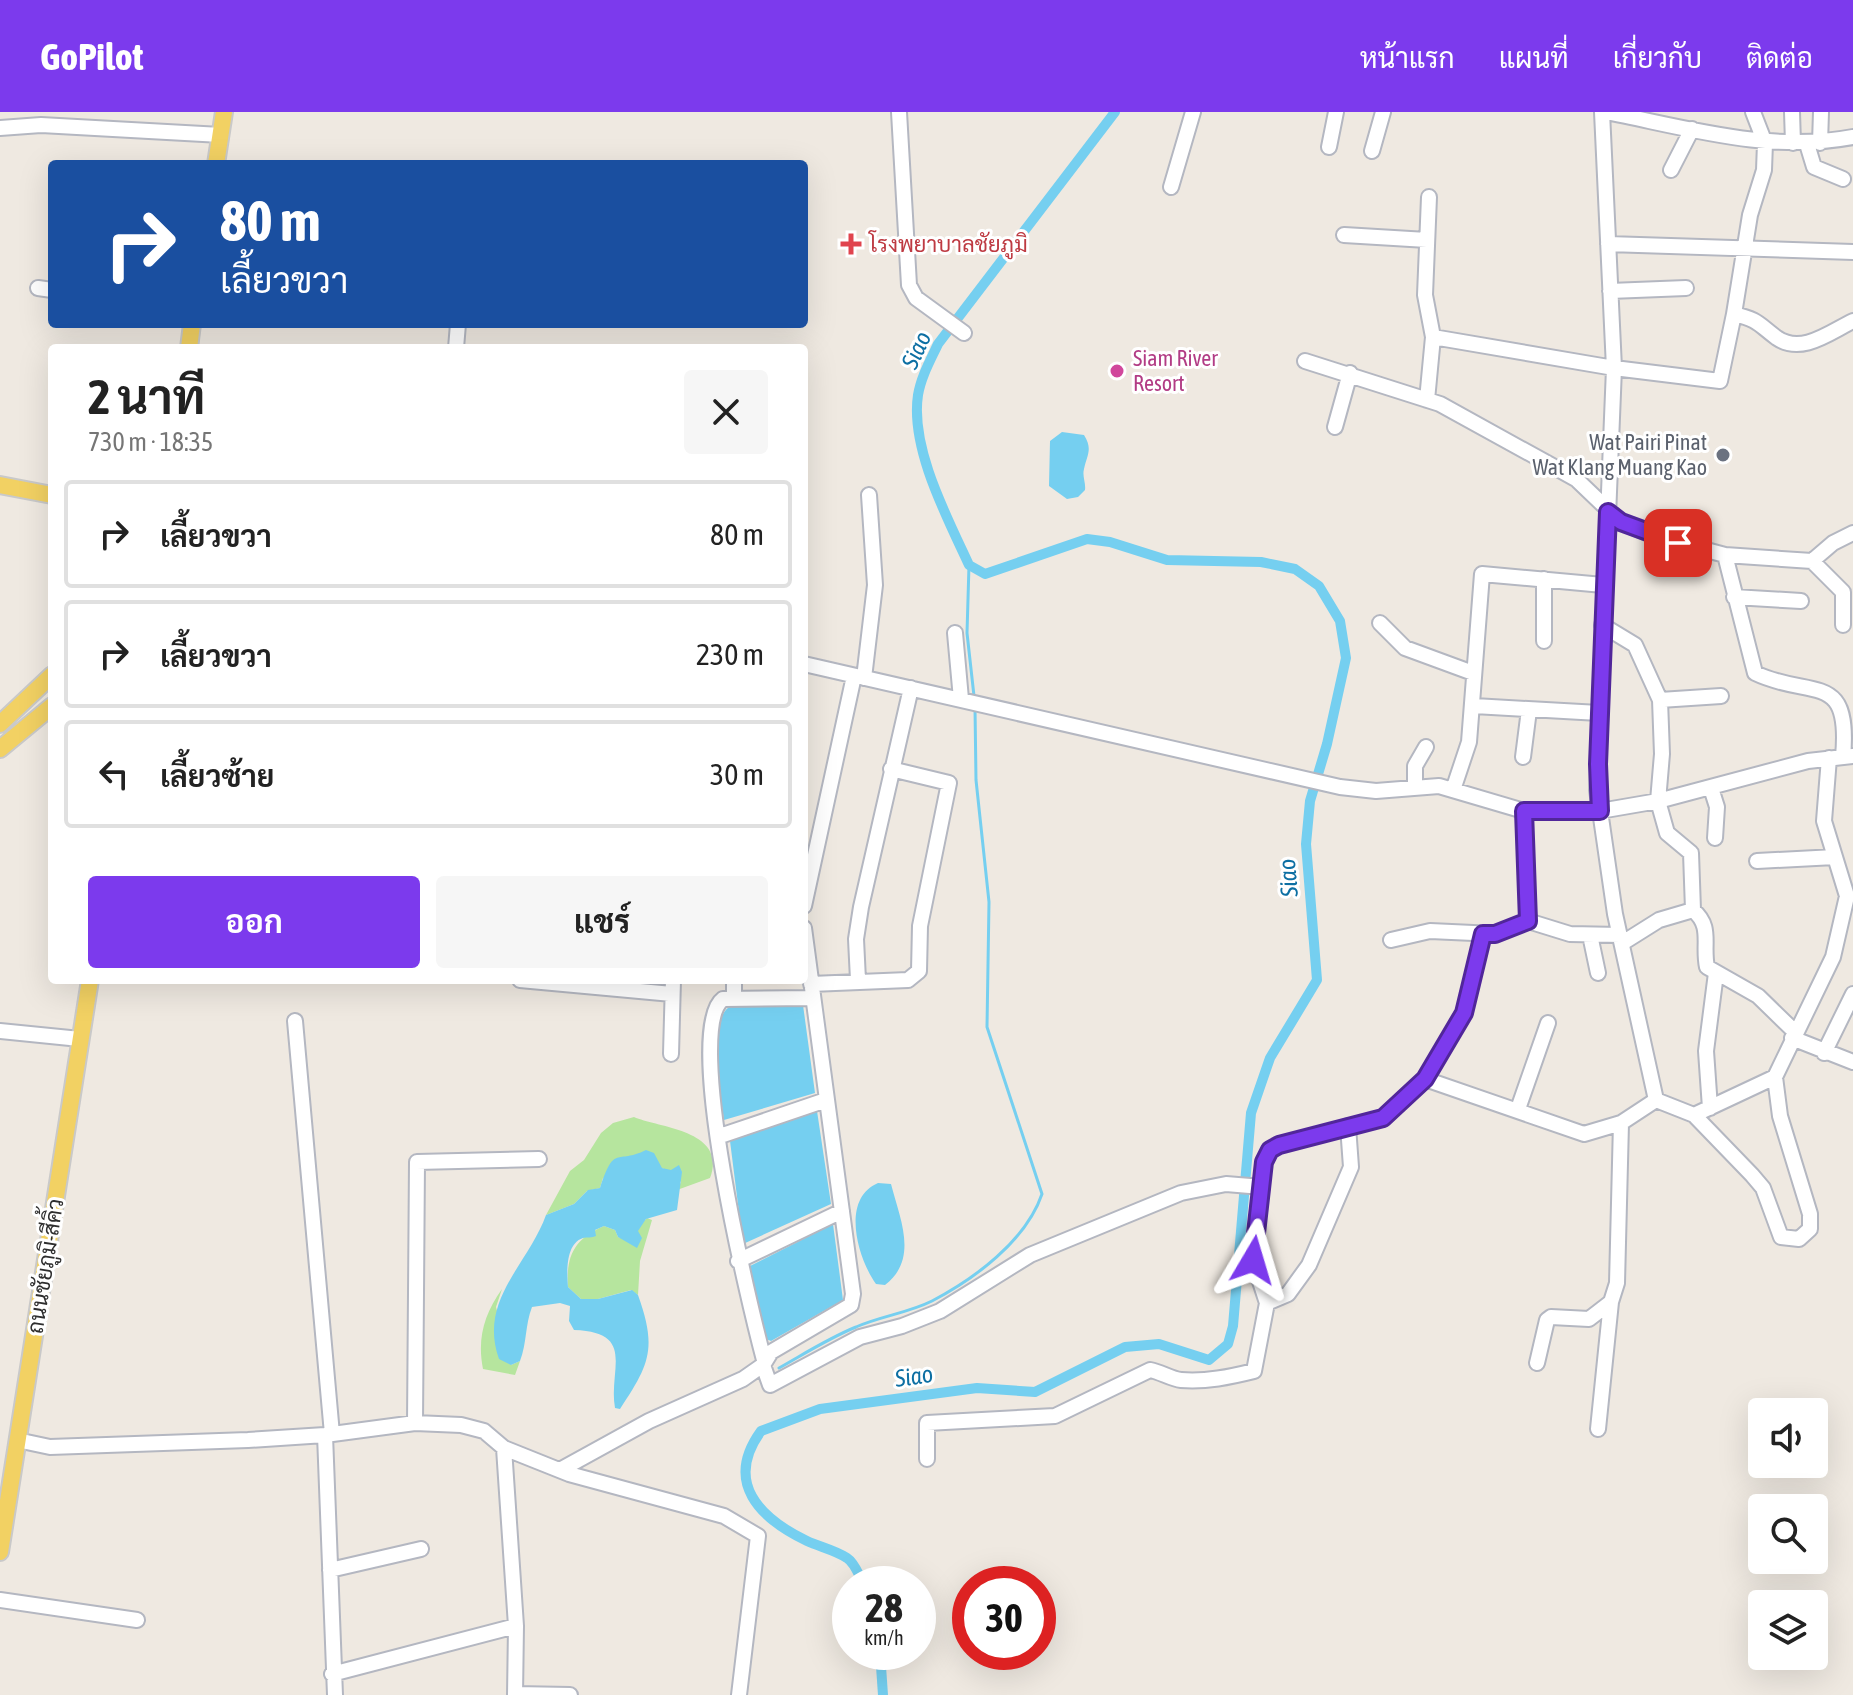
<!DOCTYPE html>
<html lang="th">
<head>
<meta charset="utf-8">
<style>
  :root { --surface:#fff; --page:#f6f6f6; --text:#222; --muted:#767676; --line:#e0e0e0; --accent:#7c3aed }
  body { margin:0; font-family:"Asap Condensed",Sarabun,sans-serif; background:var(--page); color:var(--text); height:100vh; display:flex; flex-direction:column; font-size:30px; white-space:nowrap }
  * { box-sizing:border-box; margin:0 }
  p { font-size:26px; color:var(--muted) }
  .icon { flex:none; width:44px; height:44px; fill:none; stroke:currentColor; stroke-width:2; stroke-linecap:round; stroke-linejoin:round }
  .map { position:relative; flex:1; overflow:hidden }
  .side { position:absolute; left:48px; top:232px; width:760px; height:640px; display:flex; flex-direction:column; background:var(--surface); border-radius:8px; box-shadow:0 8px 32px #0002 }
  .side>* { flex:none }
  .hud { position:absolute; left:48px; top:48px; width:760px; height:168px; border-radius:8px; box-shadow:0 8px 32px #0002; background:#1a4fa0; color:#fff; overflow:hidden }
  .tools { position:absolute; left:1748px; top:1286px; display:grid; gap:16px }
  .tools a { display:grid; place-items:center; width:80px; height:80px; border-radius:8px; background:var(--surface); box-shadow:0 8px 32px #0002; font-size:40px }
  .speed { position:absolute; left:832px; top:1454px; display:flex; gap:16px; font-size:40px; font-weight:700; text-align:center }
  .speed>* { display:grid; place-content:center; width:104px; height:104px; border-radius:50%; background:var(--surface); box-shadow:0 8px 32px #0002; line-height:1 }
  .speed small { font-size:20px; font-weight:400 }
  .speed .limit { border:12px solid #d22; background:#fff; color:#111 }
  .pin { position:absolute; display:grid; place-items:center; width:68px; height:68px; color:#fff; margin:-34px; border-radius:16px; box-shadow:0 4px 12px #0006 }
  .me { position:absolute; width:88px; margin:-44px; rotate:7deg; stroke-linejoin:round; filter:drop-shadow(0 0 6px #0008) }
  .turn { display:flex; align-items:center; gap:28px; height:168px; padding:0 40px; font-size:36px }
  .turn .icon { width:104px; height:104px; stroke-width:2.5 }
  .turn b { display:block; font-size:56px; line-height:68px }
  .round { display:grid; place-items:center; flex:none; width:84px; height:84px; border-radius:8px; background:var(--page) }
  .head { display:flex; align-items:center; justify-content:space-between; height:136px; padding:0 40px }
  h1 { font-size:48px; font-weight:700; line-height:60px }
  .cta { display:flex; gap:16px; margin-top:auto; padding:16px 40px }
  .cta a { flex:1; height:92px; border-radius:8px; background:var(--accent); color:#fff; font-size:32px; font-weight:700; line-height:92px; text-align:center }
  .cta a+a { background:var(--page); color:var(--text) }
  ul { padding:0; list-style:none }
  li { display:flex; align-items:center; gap:24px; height:108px; margin:0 16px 12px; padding:0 24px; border:4px solid var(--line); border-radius:8px }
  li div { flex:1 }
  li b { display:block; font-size:30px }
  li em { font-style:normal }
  header { display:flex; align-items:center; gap:48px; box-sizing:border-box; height:112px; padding:0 40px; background:var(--accent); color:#fff }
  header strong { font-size:38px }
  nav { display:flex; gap:44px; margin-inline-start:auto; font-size:28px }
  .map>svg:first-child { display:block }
  .green { fill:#b6e59e }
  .water { fill:#75cff0 }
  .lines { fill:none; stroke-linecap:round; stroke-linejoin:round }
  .stream { stroke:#75cff0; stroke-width:3 }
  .canal { stroke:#75cff0; stroke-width:10 }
  .minor-casing { stroke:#b4b7c1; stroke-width:18 }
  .major-casing { stroke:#c9c9c9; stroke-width:20 }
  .minor { stroke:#fff; stroke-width:14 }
  .major { stroke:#f2d163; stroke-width:16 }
  .route-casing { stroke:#51269a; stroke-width:20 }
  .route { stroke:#7c3aed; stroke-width:14 }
  .health-dot { fill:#e0444e; stroke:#fff; stroke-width:3 }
  .hotel-dot { fill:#d1479c; stroke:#fff; stroke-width:3 }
  .worship-dot { fill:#6b7280; stroke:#fff; stroke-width:3 }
  .labels { text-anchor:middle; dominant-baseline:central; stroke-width:6; stroke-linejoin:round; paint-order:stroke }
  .health-label { font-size:22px; fill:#be3a42; stroke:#fff; text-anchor:start }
  .hotel-label { font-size:22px; fill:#b23c85; stroke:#fff; text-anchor:start }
  .worship-label { font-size:22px; fill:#5b616d; stroke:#fff; text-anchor:end }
  .street-label { font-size:22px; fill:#2e2e2e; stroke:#fff }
  .water-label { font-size:24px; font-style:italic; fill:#0d6fa3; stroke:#fff }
</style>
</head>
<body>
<header>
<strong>GoPilot</strong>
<nav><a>หน้าแรก</a><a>แผนที่</a><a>เกี่ยวกับ</a><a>ติดต่อ</a></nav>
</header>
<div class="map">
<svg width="1853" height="1583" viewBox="0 0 1853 1583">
  <rect width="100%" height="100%" fill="#efe9e1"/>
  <path class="green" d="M634,1005C659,1016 728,1018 710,1066L677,1078L681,1070C659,1043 633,1058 603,1066L600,1076L587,1079L574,1092L546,1103L570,1059L584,1048L601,1021L613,1011Z
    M647,1106L652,1108L640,1149L638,1183L631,1178L598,1187H581L568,1175C566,1144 574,1127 604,1114L615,1118L618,1125L627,1128Z
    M502,1177L496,1195L511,1253L520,1249L515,1263L483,1257C477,1227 484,1202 502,1177Z"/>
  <path class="water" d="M1062,320L1084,323C1093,337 1087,343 1084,357C1082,364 1086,371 1085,378L1078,385L1067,387L1049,374L1050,329Z
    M734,893H803L815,981L724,1008C721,983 704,901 734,893Z
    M817,999L831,1092L743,1132L730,1029Z
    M646,1038L654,1041L662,1056L671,1058L679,1053L682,1060L677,1098L646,1107L638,1119L642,1126L637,1136L618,1125L615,1118L604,1114L595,1118L596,1124C592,1126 587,1125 583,1126C565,1132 567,1161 568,1175L581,1187H598L632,1178L638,1183C657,1236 650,1252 620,1297L615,1296C608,1258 637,1220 574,1218L569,1209L570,1194L560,1191L532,1195C525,1213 527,1231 520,1249L511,1253L499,1247C478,1188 528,1153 546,1103L574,1092L588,1078L600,1076C615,1031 616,1053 646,1038Z
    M878,1071L891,1072C900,1107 919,1147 885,1173L876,1172C858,1147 840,1087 878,1071Z
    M833,1112L843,1188L771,1229L766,1227L748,1155Z"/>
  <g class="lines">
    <path class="stream" d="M969,453L967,521L974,584
      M779,1256C804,1242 829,1226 856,1215C881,1204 908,1201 932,1189C974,1167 1026,1129 1042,1082L987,915L989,790L976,668L975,596"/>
    <path class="canal" d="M864,1472C859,1464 855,1451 847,1446C835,1438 820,1435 807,1429C759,1406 724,1370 761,1319L820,1297L977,1276L1035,1280L1125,1235L1159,1232L1209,1248L1228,1232L1233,1214L1251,1001L1270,946L1317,868L1306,732L1310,689L1327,632L1346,546L1340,509L1319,474L1295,457L1261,450L1167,448L1110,430L1087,427L985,462L969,453C947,405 910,336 918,283C921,265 930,249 938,232L1115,0
      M880,1540L883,1583"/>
    <g class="minor-casing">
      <path id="minor" d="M899,0L909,173L916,186L964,221
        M1602,0L1614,256L1597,678L1615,802L1656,988
        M1606,0C1688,16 1769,41 1853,25
        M1753,0L1765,31L1764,58L1750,103L1734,202C1759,208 1758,212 1777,226C1802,243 1830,220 1853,209
        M1792,0L1793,31
        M0,16L41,13L221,23
        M1820,31L1821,0
        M1807,32L1814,55L1843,67
        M1329,35L1336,0
        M1372,39L1383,0
        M1671,58L1692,17
        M1171,75L1193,0
        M1344,123L1427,128
        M1608,132L1853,140
        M38,176L52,178
        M1610,179L1686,176
        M1433,225L1614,256L1720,269L1734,202
        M456,236L458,212
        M1305,249L1440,292L1576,367L1621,410L1654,424L1725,443
        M1427,288L1433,225L1425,183L1429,85
        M1335,315L1350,261
        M1812,449L1843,480V513
        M1544,467V529
        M1734,485L1801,489
        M1380,511L1405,536L1473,561
        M1602,513L1635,533L1660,588L1662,642L1658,689L1667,721L1691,741L1693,798C1713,815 1702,832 1707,855L1758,884L1794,919
        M955,521L961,587
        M804,552L1340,675L1376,679L1439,674L1524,699H1600L1658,689L1808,649L1853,644
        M864,566L875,473L869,383
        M1660,588L1721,584
        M1474,594L1599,601
        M1523,645L1529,598
        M1843,645C1851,557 1811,588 1755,561L1725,443L1812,449L1833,431L1853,421
        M1415,675V654L1426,635
        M1711,676L1717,695L1715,726
        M1453,678L1469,630L1482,462L1603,473
        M1524,699L1528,809
        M1757,749L1835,745
        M804,794L854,564
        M1590,823L1598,861
        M1391,828L1430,819L1495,822L1528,809L1570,822L1620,823
        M1624,830L1659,808L1693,798
        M520,868L672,882
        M858,868L856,827L861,795L911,576
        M811,872L908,868L919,859L920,814L949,671L891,657
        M734,885V868
        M295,909L332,1322
        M0,919L80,927
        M1792,926L1853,950
        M1824,941L1853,882
        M671,942L673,868
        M1425,967L1464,901L1483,822
        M1710,996L1706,939L1716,861
        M1518,997L1548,911
        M1694,1003L1775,965L1833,845L1847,784L1824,709L1829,646
        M720,1024L826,988
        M738,1149L842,1099
        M1267,1191L1288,1182L1309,1153L1351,1055L1348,1014
        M764,1248C750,1195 682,917 723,887L812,886
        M1537,1251L1547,1208L1551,1205L1589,1207L1611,1190
        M763,1253L770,1273L860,1225L902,1214L940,1199L1030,1143L1181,1081L1226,1072L1262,1075
        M415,1311L417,1050L539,1047
        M1598,1317L1611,1190L1617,1171L1621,1011
        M325,1323L335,1583
        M17,1328L50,1335L248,1328L325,1323L415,1311L461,1313L484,1319L504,1336L516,1514L515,1583
        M504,1336L569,1362L724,1404L758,1424L739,1583
        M927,1347V1311L1055,1304L1150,1258C1161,1260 1171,1267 1181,1268C1206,1270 1230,1265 1254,1259L1267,1191L1253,1148L1264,1050L1270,1038L1279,1033L1383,1006L1425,967L1584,1022L1621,1011L1656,988L1694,1003L1752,1063L1763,1076L1781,1125L1799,1127L1810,1117V1102L1780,1004L1775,965
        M560,1358L649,1309L743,1267L763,1253L771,1240L851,1193L853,1182L804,816
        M330,1458L421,1437
        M0,1488L137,1508
        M332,1562L516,1514
        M515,1582L570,1583"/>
    </g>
    <g class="major-casing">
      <path id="major" d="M216,52L224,0
        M189,236L192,212
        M0,373L52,383
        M0,612L52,563
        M0,637L52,594
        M0,1440L90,868"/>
    </g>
    <use href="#minor" class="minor"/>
    <use href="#major" class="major"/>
  </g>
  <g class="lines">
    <g class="route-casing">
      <path id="route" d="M1253,1148L1264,1050L1270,1038L1279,1033L1383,1006L1425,967L1464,901L1483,822H1495L1528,809L1524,699H1600L1598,652L1608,400L1621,410L1678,431"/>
    </g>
    <use href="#route" class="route"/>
  </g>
  <path class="health-dot" d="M847 120h8v8h8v8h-8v8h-8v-8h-8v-8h8z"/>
  <circle class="hotel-dot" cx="1117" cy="259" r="8"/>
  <circle class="worship-dot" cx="1723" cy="343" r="8"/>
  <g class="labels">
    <g class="health-label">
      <text x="869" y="132">โรงพยาบาลชัยภูมิ</text>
    </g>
    <g class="hotel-label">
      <text x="1133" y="246">Siam River<tspan x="1133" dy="25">Resort</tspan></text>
    </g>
    <g class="worship-label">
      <text x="1707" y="330">Wat Pairi Pinat<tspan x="1707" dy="25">Wat Klang Muang Kao</tspan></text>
    </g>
    <g class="street-label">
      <text transform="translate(45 1154) rotate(-81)">ถนนชัยภูมิ-สีคิ้ว</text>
    </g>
    <g class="water-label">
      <text transform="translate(916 238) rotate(-65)">Siao</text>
      <text transform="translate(1288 766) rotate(-95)">Siao</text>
      <text transform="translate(914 1264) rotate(-8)">Siao</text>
    </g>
  </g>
</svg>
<div class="tools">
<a><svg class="icon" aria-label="sound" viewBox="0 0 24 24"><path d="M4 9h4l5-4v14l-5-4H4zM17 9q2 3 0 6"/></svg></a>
<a><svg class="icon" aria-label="search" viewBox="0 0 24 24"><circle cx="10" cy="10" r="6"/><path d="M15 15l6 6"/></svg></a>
<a><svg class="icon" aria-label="layers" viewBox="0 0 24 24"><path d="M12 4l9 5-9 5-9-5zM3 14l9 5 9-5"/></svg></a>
</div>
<div class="speed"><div>28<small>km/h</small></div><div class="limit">30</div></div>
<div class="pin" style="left:1678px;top:431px;background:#d93025"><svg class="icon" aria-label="arrive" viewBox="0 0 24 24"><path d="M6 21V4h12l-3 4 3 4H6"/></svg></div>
<svg class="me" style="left:1253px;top:1148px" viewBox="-20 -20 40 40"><path d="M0-17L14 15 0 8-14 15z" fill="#7c3aed" stroke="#fff" stroke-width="4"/></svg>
<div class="hud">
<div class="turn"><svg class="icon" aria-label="right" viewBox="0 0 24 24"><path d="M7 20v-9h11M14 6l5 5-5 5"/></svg><div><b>80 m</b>เลี้ยวขวา</div></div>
</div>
<section class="side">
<div class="head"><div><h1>2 นาที</h1><p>730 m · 18:35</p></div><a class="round"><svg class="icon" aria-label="close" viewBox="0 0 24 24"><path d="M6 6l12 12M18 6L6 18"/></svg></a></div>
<ul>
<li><svg class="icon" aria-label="right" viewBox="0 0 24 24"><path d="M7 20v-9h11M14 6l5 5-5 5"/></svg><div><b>เลี้ยวขวา</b></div><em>80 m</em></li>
<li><svg class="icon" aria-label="right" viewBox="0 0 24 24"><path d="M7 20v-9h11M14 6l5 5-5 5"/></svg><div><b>เลี้ยวขวา</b></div><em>230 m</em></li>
<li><svg class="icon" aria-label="left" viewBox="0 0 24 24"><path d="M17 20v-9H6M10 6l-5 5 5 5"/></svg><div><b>เลี้ยวซ้าย</b></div><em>30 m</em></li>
</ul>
<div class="cta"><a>ออก</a><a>แชร์</a></div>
</section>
</div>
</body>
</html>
